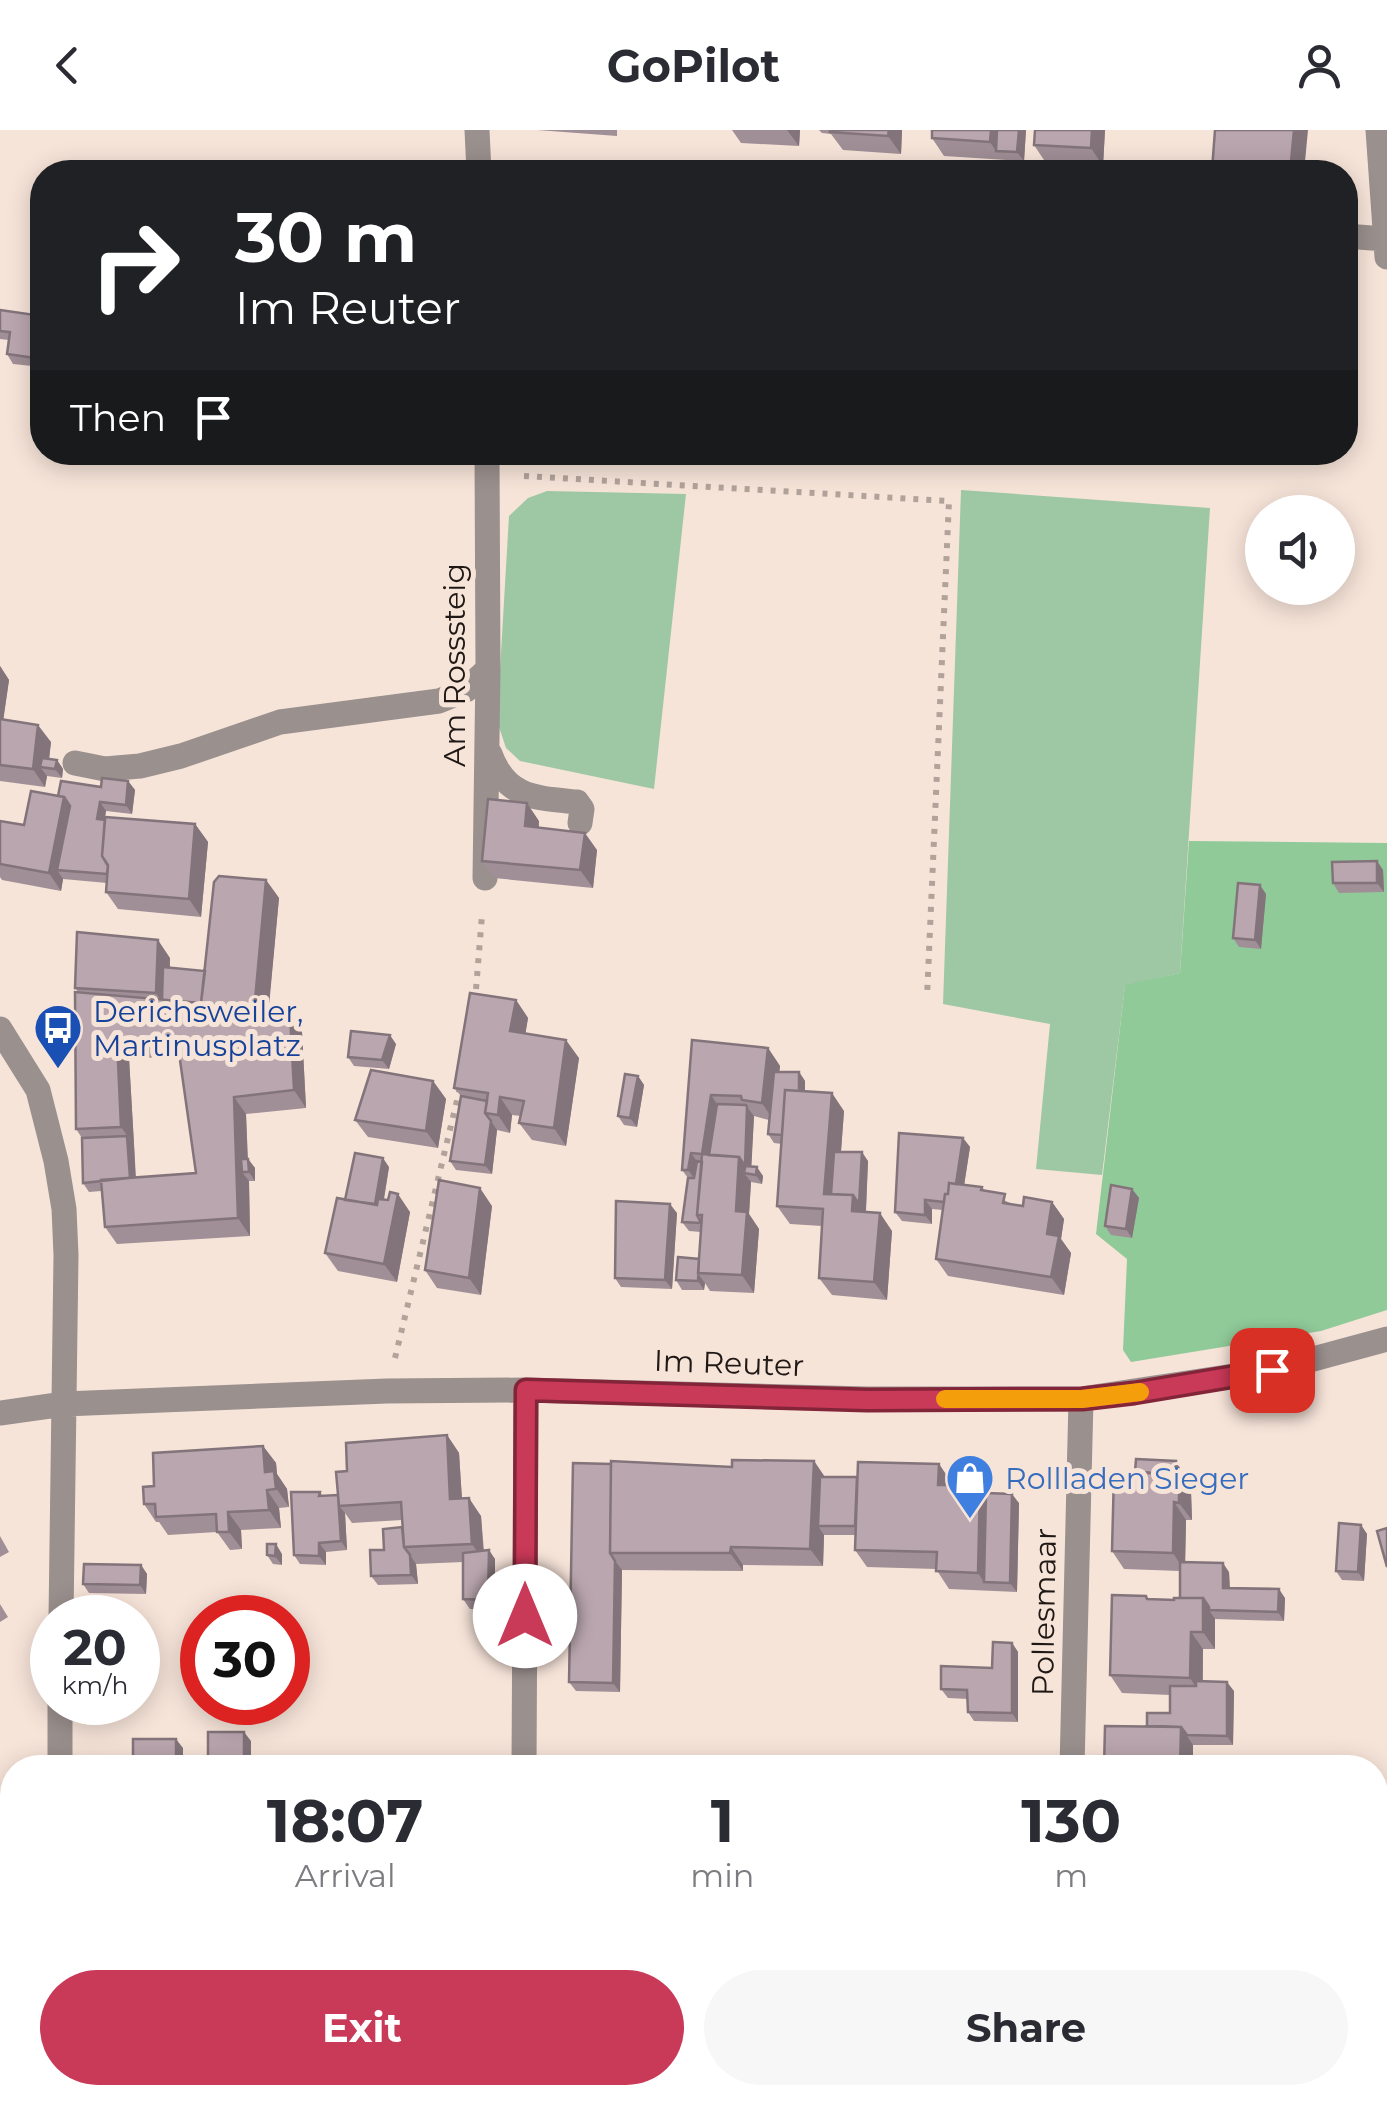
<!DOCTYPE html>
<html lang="en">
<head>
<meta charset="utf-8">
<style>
  :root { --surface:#fff; --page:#f7f7f7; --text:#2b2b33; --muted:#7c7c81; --accent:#c93958 }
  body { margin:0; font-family:Montserrat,sans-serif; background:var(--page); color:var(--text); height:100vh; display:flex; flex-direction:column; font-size:38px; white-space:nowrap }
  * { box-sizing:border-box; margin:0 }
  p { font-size:32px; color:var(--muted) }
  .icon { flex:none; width:55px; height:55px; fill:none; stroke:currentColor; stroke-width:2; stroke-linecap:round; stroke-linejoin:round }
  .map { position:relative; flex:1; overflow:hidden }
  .details { position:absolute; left:0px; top:1625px; width:1388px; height:350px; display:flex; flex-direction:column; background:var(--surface); border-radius:40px 40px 0 0; box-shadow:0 5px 25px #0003 }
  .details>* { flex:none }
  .hud { position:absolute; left:30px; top:30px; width:1328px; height:305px; border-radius:40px; box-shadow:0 5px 25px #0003; background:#202124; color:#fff; overflow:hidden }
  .fabs { position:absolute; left:1245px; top:365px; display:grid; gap:20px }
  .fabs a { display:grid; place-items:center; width:110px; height:110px; border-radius:50%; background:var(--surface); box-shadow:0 5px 25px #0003; font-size:50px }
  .speed { position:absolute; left:30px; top:1465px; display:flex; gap:20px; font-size:50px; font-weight:700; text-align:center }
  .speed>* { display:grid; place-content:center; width:130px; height:130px; border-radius:50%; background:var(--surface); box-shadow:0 5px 25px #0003; line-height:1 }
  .speed small { font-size:25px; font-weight:400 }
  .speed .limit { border:15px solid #d22; background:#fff; color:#111 }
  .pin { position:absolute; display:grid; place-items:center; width:85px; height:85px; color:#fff; margin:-42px; border-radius:20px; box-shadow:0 5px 15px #0006 }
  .me { position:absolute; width:110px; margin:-55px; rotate:0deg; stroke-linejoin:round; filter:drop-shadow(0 0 8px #0008) }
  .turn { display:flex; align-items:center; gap:35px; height:210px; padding:0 40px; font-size:45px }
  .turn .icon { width:130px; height:130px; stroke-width:2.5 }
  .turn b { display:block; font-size:70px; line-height:85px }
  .then { display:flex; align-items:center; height:95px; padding:0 40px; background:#0003; gap:20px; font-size:38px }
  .eta { display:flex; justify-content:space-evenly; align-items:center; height:170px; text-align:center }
  .eta b { font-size:60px; font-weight:700; line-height:70px }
  .action { display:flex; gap:20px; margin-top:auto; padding:20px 40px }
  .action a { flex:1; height:115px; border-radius:60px; background:var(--accent); color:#fff; font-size:40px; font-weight:700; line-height:115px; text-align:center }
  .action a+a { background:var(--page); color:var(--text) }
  header { display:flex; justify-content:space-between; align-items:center; height:130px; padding:0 40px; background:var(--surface); font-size:45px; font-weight:700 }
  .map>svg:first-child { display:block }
  .green { fill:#9ec8a4 }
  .forest { fill:#90ca99 }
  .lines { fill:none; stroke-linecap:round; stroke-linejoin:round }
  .path { stroke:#b1a29a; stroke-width:6; stroke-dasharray:5 8; stroke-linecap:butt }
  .minor { stroke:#9a908e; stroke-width:25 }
  .wall { fill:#a08f96; fill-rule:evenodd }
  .shaded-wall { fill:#82747a }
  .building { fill:#baa6ae; stroke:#82747a; stroke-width:2.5 }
  .route-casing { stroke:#832539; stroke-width:25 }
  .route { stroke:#c93958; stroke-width:18 }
  .slow { stroke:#f59e0b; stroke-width:18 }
  .labels { text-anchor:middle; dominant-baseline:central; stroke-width:10; stroke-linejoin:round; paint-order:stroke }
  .street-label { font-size:30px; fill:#1f1815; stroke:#f7e4d9 }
  .transit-label { font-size:30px; fill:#164399; stroke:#f7e4d9; text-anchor:start }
  .shop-label { font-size:30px; fill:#366cbe; stroke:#f7e4d9; text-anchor:start }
</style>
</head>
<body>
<header><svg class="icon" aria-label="back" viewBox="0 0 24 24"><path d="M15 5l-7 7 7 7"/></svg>GoPilot<svg class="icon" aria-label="person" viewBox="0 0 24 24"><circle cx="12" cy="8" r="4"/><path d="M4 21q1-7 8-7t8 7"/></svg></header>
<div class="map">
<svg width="1387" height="1975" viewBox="0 0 1387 1975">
  <rect width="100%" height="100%" fill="#f7e4d9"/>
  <path class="green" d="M961,360L1210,378L1180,843L1125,856L1102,1045L1036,1039L1050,894L943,874Z
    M547,361L686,364L654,659L520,631L506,618L497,591L509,386L528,368Z
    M739,1963H917L916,1975H738Z"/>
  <path class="forest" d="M1189,711L1387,713V1180L1321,1201L1131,1232L1123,1220L1127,1129L1096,1104L1125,855L1180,843Z"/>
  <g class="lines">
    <path class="path" d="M524,346L949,371L927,867
      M475,872L482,785
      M395,1228L460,958
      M1308,1962L1309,1975"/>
    <path class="minor" d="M477,0L479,42
      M1378,0L1387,127
      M1345,106L1385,109
      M490,624C506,668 535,668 577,672L582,679L580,693
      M75,633L105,639L140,636L181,626L280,592L439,571L466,560L488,539
      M485,748L488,539L487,322
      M0,899L38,960L56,1031L64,1079L66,1125L61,1488
      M0,1283L64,1274L387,1261L526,1260L867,1269H1081L1273,1240L1387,1209
      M60,1638V1572
      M524,1638L526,1260
      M1072,1638L1081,1269
      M56,1975V1962"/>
  </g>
  <path class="wall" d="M537,0H617V6Z
    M732,0H800L799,16L741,13Z
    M819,0H902L901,24L843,20L831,4L822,3Z
    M932,0H1026L1024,31L944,26L932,8Z
    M1105,0L1103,36L1046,33L1034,15Z
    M0,180L42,186V237L13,234L7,224L9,210L0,209Z
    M0,536L9,550L3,590L51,612L49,629L57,630L63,639L62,648L47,646L45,657L0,651Z
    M128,651L135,660L132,684L106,681L105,687L195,694L208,712L201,787L118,779L106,762L107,753L63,749L61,761L2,750L0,747V691L24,695L58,666Z
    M539,691V698L597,720L593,758L494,748L482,731Z
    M1377,731L1383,740L1384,762L1339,763L1333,753Z
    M266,750L279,768L268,882L290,884L302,902L306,978L246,984L248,1029L255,1038V1051H249L250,1106L117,1114L105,1097L101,1061L89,1062L83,1053L82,1008L76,999L78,862L75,858L170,828V838L205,841ZM180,927L196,1043L136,1048L129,928Z
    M1266,764L1261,819L1239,817L1233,808Z
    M516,870L528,888L525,904L579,928L566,1016L532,1010L519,993L521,986L512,985L510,1003L497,1000L492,1044L456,1040L450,1031L461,966L454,958Z
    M692,910L768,918L780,936L779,942H799L805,951V961L844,981L841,1022L868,1031L866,1082L892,1101L887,1170L832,1165L819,1148L822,1096L790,1094L777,1076L782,1014L774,1013L768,1004L769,990L754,986L751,1036L763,1046L762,1054L751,1052L749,1084L759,1099L754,1163L710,1161L705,1153L704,1160H682L676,1150L699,1129L701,1102L689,1101L682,1092L688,1048L682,1040Z
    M396,914L389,939L354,936L348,927Z
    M638,946L644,955L637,997L624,995L618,986Z
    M433,951L446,969L438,1018L368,1007L355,990Z
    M963,1008L970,1017L964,1055L982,1057L985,1061L1012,1074L1023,1076L1052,1072L1064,1089L1061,1109L1071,1123L1064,1165L948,1146L936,1129L943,1080L932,1079V1094L902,1091L895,1082Z
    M389,1037L384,1070L410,1082L397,1152L338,1141L325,1123L345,1070Z
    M1132,1059L1139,1068L1132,1108L1111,1105L1105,1096Z
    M492,1076L481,1165L437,1158L425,1140Z
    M677,1083L672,1159L621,1157L615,1148Z
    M447,1305L459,1323L462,1368L481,1386L484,1421L495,1429V1479H470L463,1469V1432L416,1434L418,1454L378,1455L371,1446L384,1420L403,1397L402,1390L352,1393L345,1383L347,1420L326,1422V1435L300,1434L294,1425L320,1362L322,1365H338L347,1341Z
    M263,1316L276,1333L277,1344L287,1359L289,1377L279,1378L281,1398L241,1400L242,1419L230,1420L217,1402L168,1405L159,1392H156L144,1374L154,1356Z
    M814,1331L825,1347H857L939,1334L951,1352V1355L1019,1373L1017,1462L949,1459L936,1439L867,1437L855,1420V1405H824L823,1436L743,1435V1441L622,1440L620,1562L576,1561L569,1552L573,1333L732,1337Z
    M1176,1331L1182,1340V1348L1191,1361L1192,1390H1186L1185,1432L1229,1442L1230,1458L1285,1468L1284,1491L1215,1489V1519H1203V1552L1234,1561L1233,1615H1193L1147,1596L1170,1583V1565L1122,1563L1110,1545L1148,1469L1174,1470L1180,1468V1441L1124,1439L1112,1421L1135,1342Z
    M1361,1395L1367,1404L1364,1451L1342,1450L1336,1441Z
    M0,1406L9,1422L0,1427Z
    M282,1424V1435L273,1434L267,1425Z
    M141,1435L147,1444L146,1464L89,1463L83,1454Z
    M0,1474L8,1487L0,1492Z
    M1012,1513L1018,1522V1592L974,1591L968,1582V1569L948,1568L941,1559L992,1538Z
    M0,1701L12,1702V1750H0Z
    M1387,1935V1975H1343L1337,1966Z
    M172,1962L171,1975H76Z
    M449,1962H656V1975H621V1970L506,1968L505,1975H449Z
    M662,1962H719V1975H665L662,1971Z"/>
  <path class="shaded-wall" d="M787,0H800L799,16Z
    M889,0H902L901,24L888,6Z
    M991,0H1004L996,21L990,12Z
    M1019,0H1026L1024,31L1017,22Z
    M1092,0H1105L1103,36L1091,18Z
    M1294,0H1308L1304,42H1290Z
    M0,536L9,550L1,606L0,604Z
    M38,595L51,612L48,638L40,637L47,646L45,657L33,639Z
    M57,630L63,639L62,648L55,639Z
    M128,651L135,660L132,684L126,675Z
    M64,667L77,685L57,740L63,749L61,761L49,743Z
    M100,672L106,681L103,698L97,689Z
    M527,673L539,691L537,714L525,696Z
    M195,694L208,712L201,787L189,769Z
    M585,703L597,720L593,758L580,740Z
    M1377,731L1383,740L1384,762L1377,753Z
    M266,750L279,768L267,898L254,881Z
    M1260,755L1266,764L1261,819L1255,810Z
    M158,810L170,828L168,878H166L156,863Z
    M516,870L528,888L523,919L510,901Z
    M290,884L302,902L306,978L294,960Z
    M390,905L396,914L389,939L382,930Z
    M117,910L129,928L134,1015L121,997Z
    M566,910L579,928L566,1016L554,998Z
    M768,918L780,936L774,991L762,973Z
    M799,942L805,951V978L799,969Z
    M638,946L644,955L637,997L630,988Z
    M433,951L446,969L438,1018L426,1001Z
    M832,963L844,981L837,1073L824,1064Z
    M711,965L723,983L708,1033L702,1024Z
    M234,967L246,984L248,1042H242L249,1051L250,1106L238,1088Z
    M500,967L512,985L510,1003L498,985Z
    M747,977L754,986L751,1045L745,1036Z
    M491,991L497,1000L492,1044L485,1035Z
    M127,1006L134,1015L136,1058L130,1049Z
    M963,1008L970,1017L960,1082L954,1073Z
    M862,1022L868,1031L865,1099L852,1081L853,1065Z
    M691,1023L703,1040L701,1057L688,1040Z
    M739,1027L750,1044L744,1043L751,1052L749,1084L759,1099L754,1163L742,1145L736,1081Z
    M383,1028L389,1037L380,1091L374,1082Z
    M248,1029L255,1038V1051L249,1042Z
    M757,1037L763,1046L762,1054L756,1045Z
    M480,1058L492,1076L481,1165L469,1148Z
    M1132,1059L1139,1068L1132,1108L1126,1099Z
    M398,1064L410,1082L397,1152L384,1134Z
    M925,1070L932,1079V1094L925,1085Z
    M1052,1072L1064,1089L1061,1109L1071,1123L1064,1165L1051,1147L1047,1104Z
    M670,1074L677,1083L672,1159L665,1150Z
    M880,1083L892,1101L887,1170L874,1152Z
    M698,1144L705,1153L704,1160L698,1151Z
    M447,1305L459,1323L463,1387L450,1369Z
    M263,1316L276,1333L277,1344L287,1359L289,1377L265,1342Z
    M814,1331L826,1349L818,1396L824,1405L823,1436L810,1419Z
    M1176,1331L1182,1340V1348L1191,1361L1192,1390L1179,1373L1175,1351Z
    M939,1334L951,1352V1372L938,1355Z
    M980,1355L992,1373L984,1452L978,1443Z
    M267,1360L279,1378L281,1398L269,1380Z
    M1012,1364L1019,1373L1017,1462L1010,1453Z
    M338,1365L339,1376L345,1383L347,1420L341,1411Z
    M469,1368L481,1386L484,1431L472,1414Z
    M1174,1372L1186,1390L1185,1441L1173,1423Z
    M228,1382L241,1400L242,1419L229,1402Z
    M1361,1395L1367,1404L1364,1451L1358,1442Z
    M319,1413L326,1422V1435L319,1426Z
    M276,1414L282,1424V1435L275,1426Z
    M731,1417L743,1435V1441L730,1423Z
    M489,1420L495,1429V1479L488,1470Z
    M410,1425L416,1434L418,1454L411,1445Z
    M615,1431L622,1440L620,1562L613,1553Z
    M1223,1433L1229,1442L1230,1467L1223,1458Z
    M141,1435L147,1444L146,1464L140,1455Z
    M1279,1459L1285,1468L1284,1491L1278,1482Z
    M1203,1468L1212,1480H1209L1215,1489V1519L1203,1502Z
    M1191,1502L1203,1519L1202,1566L1190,1548Z
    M1012,1513L1018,1522V1592L1012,1583Z
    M1227,1552L1234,1561L1233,1615L1227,1606Z
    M1181,1597L1193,1615V1638H1180Z
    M244,1602L251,1611V1638H244Z
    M176,1609L183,1618V1638H176Z
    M158,1962H172L171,1975H164L158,1967Z
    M499,1962H502L506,1968L505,1975H502L499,1971Z
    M649,1962H656V1975H649Z
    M707,1962H719V1975H708Z
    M1062,1962H1075V1975H1062Z
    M1176,1962H1182V1975H1175Z
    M1275,1962H1281L1287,1972V1975H1275Z"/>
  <path class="building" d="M830,0H889L888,6L830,2Z
    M932,0H991L990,12L932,8Z
    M997,0H1019L1017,22L996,21Z
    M1035,0H1092L1091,18L1034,15Z
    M1215,0H1294L1290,42H1240L1212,40Z
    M0,180L42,186V229L7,224L10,202L0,201Z
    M0,589L38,595L33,639L0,635Z
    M42,628L57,630L55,639L40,637Z
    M102,648L128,651L126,675L100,672L97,689L105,690L102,726L108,735L107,744L57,740L70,676L64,667L58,666L61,651L101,657Z
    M31,661L64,667L49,743L0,734V691L24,695Z
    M488,669L527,673L525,696L585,703L580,740L482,731Z
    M105,687L195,694L189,769L106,762L108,736L102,726Z
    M1377,731V753H1333L1332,732Z
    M219,746L266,750L254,881L290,884L294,960L234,967L238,1088L105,1097L101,1050L196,1043L177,909L117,910L121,997L76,999L75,862L201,873L214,752Z
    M1238,753L1260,755L1255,810L1233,808Z
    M77,802L158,810L156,863L75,858Z
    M163,837L205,841L201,873L162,870Z
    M470,863L516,870L510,901L566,910L554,998L519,993L524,971L500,967L498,985L485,983L488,963L454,958Z
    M351,901L390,905L382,930L348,927Z
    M692,910L768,918L762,973L742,970L741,966L711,965L702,1024L691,1023L688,1040H682Z
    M371,940L433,951L426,1001L355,990Z
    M774,942H799V961L785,960L782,1005L768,1004Z
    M625,944L638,946L630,988L618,986Z
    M785,960L832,963L824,1064L853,1065L852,1081L880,1083L874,1152L819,1148L823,1079L777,1076Z
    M461,966L487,971L485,983L491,991L485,1035L450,1031Z
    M717,974L746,975L747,977L745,1036L739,1027L709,1025Z
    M899,1003L963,1008L956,1054L949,1053L948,1064H945L944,1072L925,1070V1085L895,1082Z
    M127,1006L130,1048L83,1053L82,1008Z
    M834,1022H862L859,1074L853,1065L831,1064Z
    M355,1023L383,1028L375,1074L345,1070Z
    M702,1024L739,1027L736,1081L747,1082L742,1145L698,1143L702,1085H697Z
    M241,1029H248L249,1042H242Z
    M697,1031L702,1032L697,1085L701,1093L682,1092L688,1048H694Z
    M745,1036L757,1037L756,1045L744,1043Z
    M439,1050L480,1058L469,1148L425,1140Z
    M949,1053L982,1057L981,1060L1005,1064L1003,1073L1023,1076L1024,1067L1052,1072L1047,1104L1059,1106L1051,1147L936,1129L945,1064H948Z
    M1111,1055L1132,1059L1126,1099L1105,1096Z
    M390,1062L398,1064L384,1134L325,1123L337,1068L377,1075L378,1069L388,1070Z
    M616,1071L670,1074L665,1150L615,1148Z
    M678,1127L699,1129L698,1151L676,1150Z
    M447,1305L450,1369L469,1368L472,1414L404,1417L401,1372L339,1376L336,1342L347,1341L346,1313Z
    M263,1316L265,1342L274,1341L276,1359L267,1360L269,1380L228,1382L229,1402H217L216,1384L156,1387L155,1374H144L143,1357L154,1356L153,1323Z
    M1136,1329L1176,1331L1175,1344L1135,1342Z
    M732,1330L814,1331L810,1419L731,1417L730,1423H610L611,1331L732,1337Z
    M858,1332L939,1334L938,1355H980L978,1443L936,1441L937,1422L855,1420Z
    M573,1333L611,1334L610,1423L615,1431L613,1553L569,1552Z
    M1114,1342L1179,1344V1373L1174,1372L1173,1423L1112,1421Z
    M820,1347H857L855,1396H818Z
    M291,1362H320L319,1366L338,1365L341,1411L319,1413V1426L294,1425Z
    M986,1363L1012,1364L1010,1453L984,1452Z
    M1339,1393L1361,1395L1358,1442L1336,1441Z
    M402,1397L404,1417L410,1425L411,1445L371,1446L370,1420H384L383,1399Z
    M1387,1398V1437L1377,1401Z
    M267,1414H276L275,1426L267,1425Z
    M489,1420L488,1470L463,1469V1423Z
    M1180,1432L1223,1433V1458L1279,1459L1278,1482L1209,1480V1477L1203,1468H1180Z
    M84,1434L141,1435L140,1455L83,1454Z
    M1112,1465L1146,1466L1147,1469L1174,1470V1468H1203V1502H1191L1190,1548L1110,1545Z
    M993,1512L1012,1513V1583L968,1582L967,1560L941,1559V1536L992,1538Z
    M1196,1551L1227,1552V1606L1187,1605L1181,1597L1147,1596V1583H1170V1556H1196Z
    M1105,1596L1181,1597L1180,1638H1104Z
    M208,1602H244V1638L208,1637Z
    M133,1609H176V1638H133Z
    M0,1701L12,1702V1733L0,1732Z
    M1375,1934L1387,1935V1971L1337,1966V1962H1375Z
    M76,1962H158V1967H146V1975H76Z
    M449,1962H499V1971H478V1975H449Z
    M621,1962H649V1975H621Z
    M662,1962H707V1973L662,1971Z
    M911,1962H929V1975H911Z
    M929,1962H1062V1975H929Z
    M1068,1962H1176L1175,1975H1068Z
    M1198,1962H1275V1975H1198Z"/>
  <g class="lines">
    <g class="route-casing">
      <path id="route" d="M525,1486L526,1260L867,1270L1082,1269L1134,1263L1272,1240"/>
    </g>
    <use href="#route" class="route"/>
    <path class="slow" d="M945,1269H1082L1140,1262"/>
  </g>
  <defs>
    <g id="bus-pin" transform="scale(2.5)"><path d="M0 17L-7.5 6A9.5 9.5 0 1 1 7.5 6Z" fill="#1a4fb4" stroke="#f7e4d9"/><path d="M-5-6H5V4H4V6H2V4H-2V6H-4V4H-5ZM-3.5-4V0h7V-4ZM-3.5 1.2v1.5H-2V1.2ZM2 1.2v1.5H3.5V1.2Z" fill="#fff"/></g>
    <g id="shop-pin" transform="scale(2.5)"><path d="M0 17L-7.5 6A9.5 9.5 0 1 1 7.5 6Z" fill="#3f7fe0" stroke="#f7e4d9"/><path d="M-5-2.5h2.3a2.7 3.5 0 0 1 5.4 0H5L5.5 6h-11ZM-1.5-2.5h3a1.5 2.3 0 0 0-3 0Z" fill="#fff"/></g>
  </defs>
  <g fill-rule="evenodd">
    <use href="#bus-pin" x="58" y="898"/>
    <use href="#shop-pin" x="970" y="1348"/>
  </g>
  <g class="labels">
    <g class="street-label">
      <text transform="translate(454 535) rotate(-90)">Am Rosssteig</text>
      <text transform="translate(729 1233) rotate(2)">Im Reuter</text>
      <text transform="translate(1044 1482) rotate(-89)">Pollesmaar</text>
    </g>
    <g class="transit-label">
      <text x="93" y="881">Derichsweiler,<tspan x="93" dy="34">Martinusplatz</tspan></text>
    </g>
    <g class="shop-label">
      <text x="1005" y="1348">Rollladen Sieger</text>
    </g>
  </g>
</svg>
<div class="fabs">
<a><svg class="icon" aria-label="sound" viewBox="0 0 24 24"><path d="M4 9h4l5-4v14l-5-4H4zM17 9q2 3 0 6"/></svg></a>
</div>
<div class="speed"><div>20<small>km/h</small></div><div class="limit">30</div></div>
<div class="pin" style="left:1272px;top:1240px;background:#d93025"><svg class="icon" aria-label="arrive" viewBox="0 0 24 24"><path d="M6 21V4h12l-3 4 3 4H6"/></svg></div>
<svg class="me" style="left:525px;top:1486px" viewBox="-20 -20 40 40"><circle r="19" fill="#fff"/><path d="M0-13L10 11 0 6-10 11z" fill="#c93958"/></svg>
<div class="hud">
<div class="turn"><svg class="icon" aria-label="right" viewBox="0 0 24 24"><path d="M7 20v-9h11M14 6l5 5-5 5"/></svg><div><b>30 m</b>Im Reuter</div></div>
<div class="then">Then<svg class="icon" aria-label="arrive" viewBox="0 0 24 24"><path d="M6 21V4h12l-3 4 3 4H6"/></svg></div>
</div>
<section class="details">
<div class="eta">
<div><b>18:07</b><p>Arrival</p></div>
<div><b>1</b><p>min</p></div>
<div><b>130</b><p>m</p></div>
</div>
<div class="action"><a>Exit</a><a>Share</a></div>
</section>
</div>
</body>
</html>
